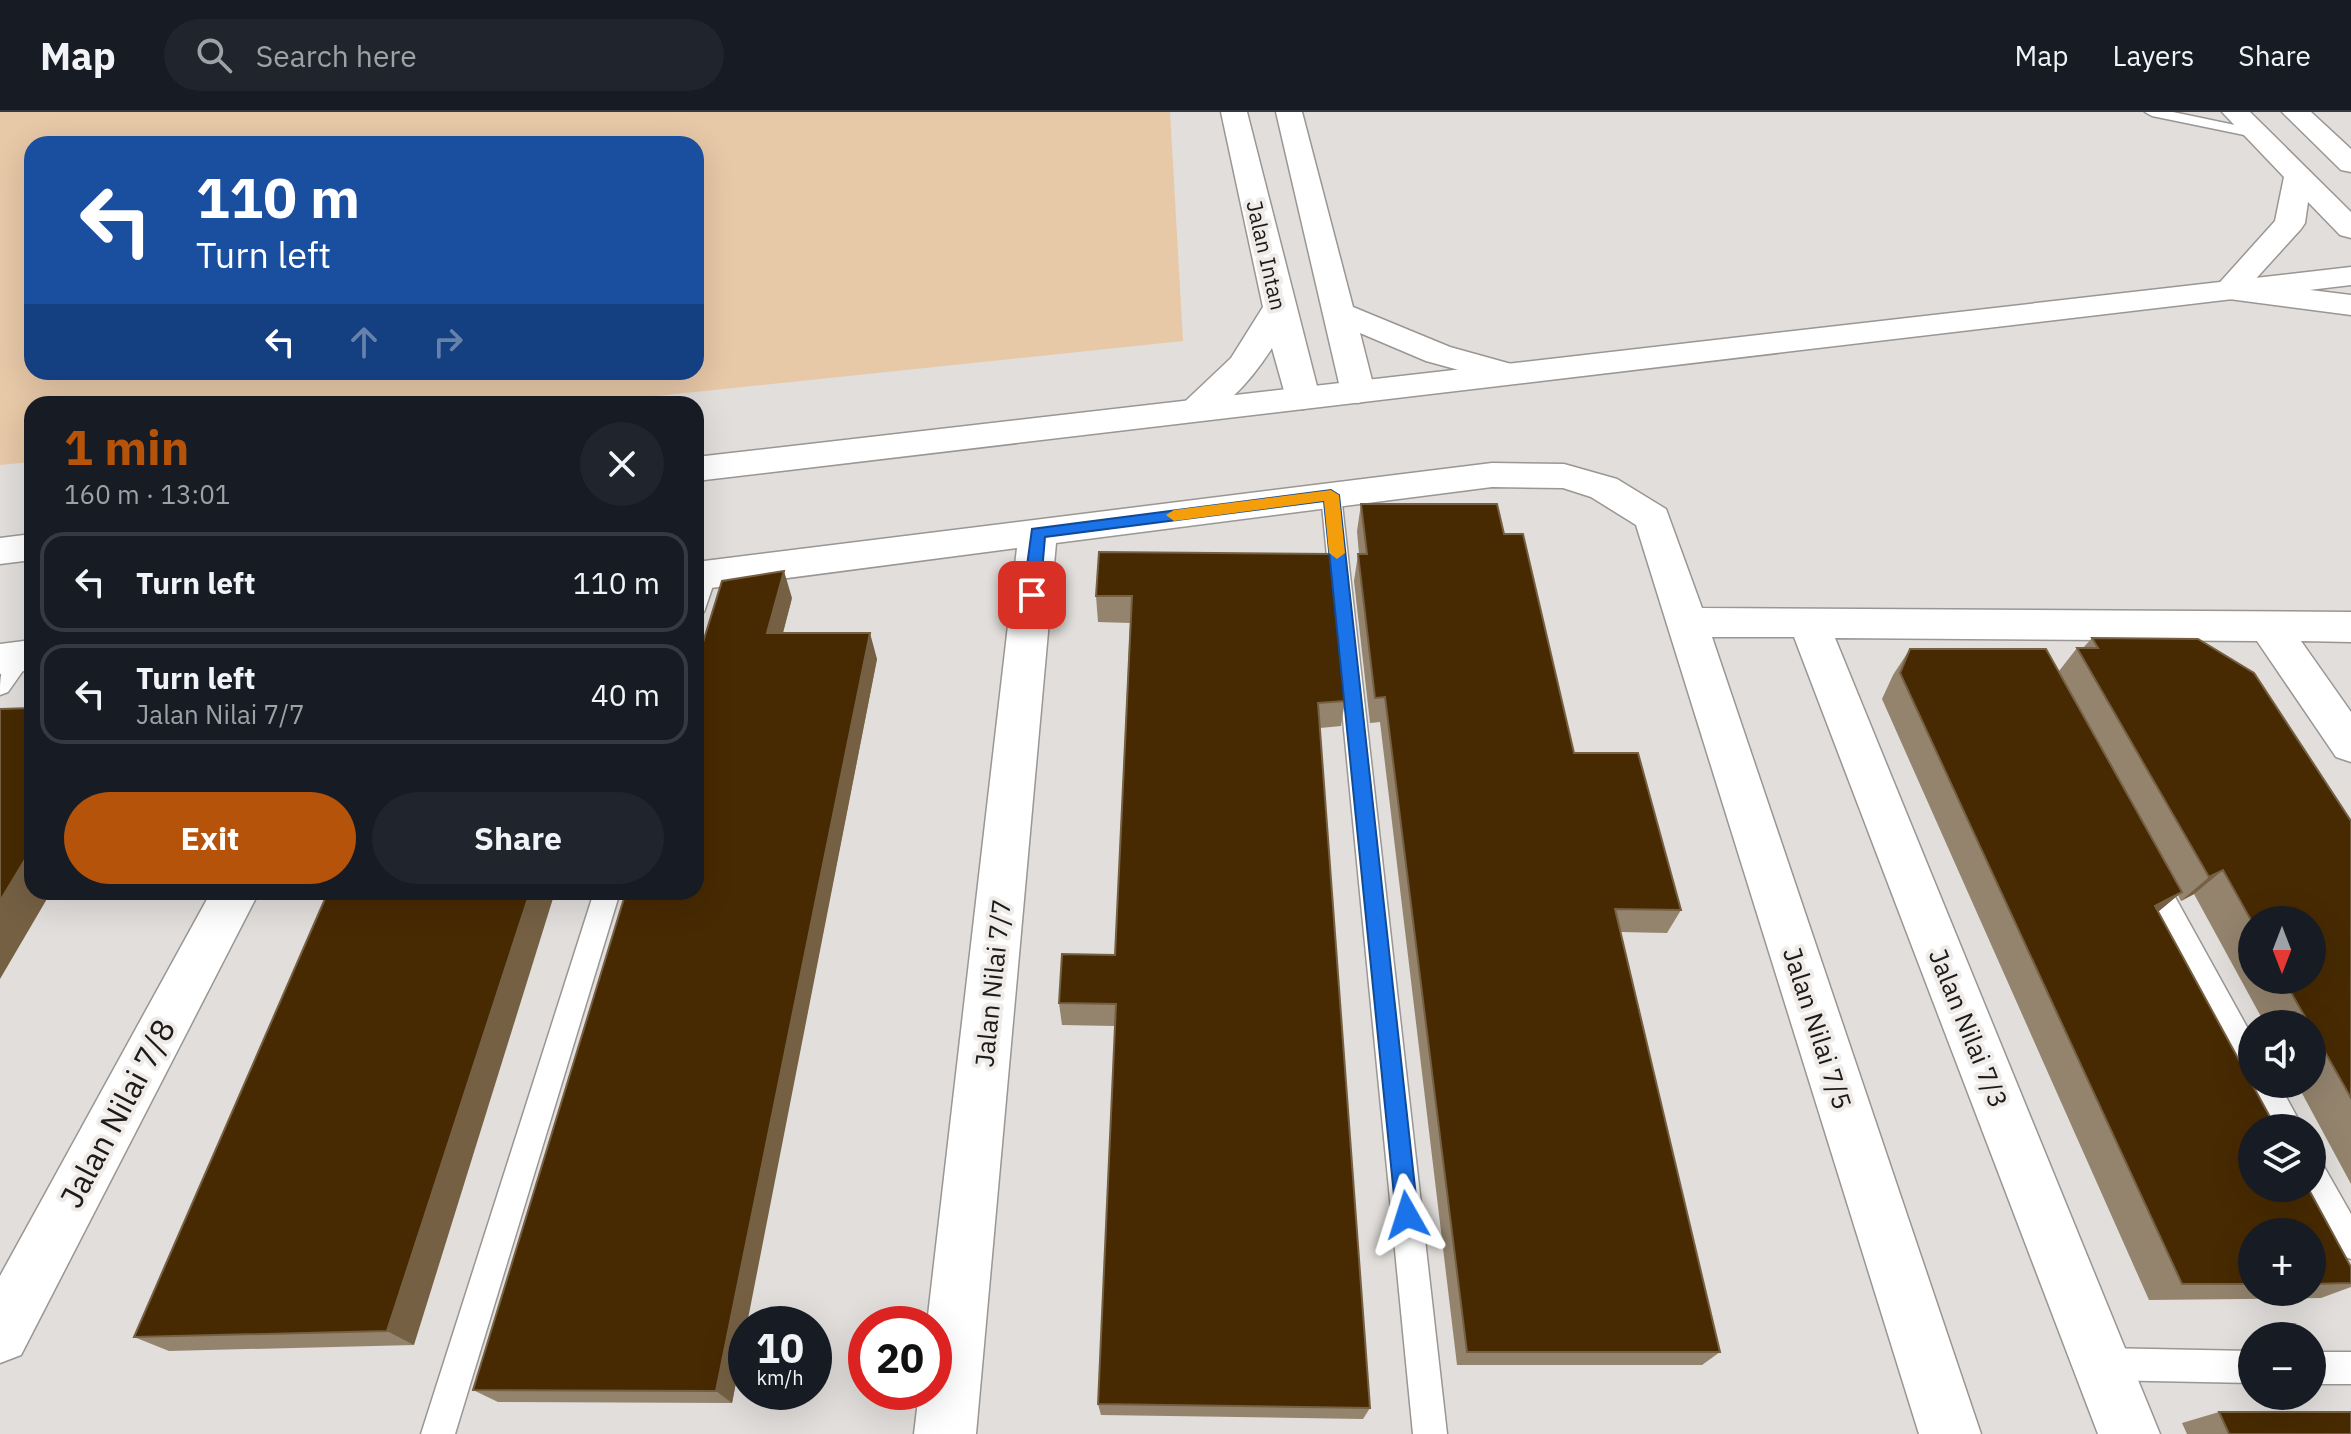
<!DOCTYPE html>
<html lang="en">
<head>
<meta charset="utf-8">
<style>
  :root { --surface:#171b24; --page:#20242c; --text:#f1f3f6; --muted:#9ea1a6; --line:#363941; --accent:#b45309 }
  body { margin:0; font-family:"IBM Plex Sans",sans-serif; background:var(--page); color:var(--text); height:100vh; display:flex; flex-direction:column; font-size:30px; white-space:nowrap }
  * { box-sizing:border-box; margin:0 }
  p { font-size:26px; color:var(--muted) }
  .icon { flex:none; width:44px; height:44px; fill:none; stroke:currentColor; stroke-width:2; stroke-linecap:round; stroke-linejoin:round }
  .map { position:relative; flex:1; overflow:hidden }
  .side { position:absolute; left:24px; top:284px; width:680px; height:504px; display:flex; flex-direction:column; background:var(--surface); border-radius:24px; box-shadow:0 8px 32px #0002 }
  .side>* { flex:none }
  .guide { position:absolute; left:24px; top:24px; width:680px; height:244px; border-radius:24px; box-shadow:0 8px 32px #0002; background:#1a4fa0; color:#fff; overflow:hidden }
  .needle { width:52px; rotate:180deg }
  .fabs { position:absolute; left:2238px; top:794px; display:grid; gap:16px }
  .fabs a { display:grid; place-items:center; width:88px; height:88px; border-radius:50%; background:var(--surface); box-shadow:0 8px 32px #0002; font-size:40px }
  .speed { position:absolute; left:728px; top:1194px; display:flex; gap:16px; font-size:40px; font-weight:700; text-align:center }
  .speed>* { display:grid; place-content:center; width:104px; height:104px; border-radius:50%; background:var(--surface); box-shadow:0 8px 32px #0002; line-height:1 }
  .speed small { font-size:20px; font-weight:400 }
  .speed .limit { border:12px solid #d22; background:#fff; color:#111 }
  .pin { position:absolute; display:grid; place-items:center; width:68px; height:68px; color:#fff; margin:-34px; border-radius:16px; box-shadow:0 4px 12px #0006 }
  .me { position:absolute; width:88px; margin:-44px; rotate:354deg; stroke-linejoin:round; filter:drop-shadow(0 0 6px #0008) }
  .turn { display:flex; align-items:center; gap:28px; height:168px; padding:0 40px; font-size:36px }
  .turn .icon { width:104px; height:104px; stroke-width:2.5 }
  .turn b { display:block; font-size:56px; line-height:68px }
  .lanes { display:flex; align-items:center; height:76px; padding:0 40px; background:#0003; justify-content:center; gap:40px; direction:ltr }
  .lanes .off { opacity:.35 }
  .round { display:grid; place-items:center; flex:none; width:84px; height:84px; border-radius:42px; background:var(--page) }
  .summary { display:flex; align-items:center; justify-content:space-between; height:136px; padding:0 40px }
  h1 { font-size:48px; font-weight:700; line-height:60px; color:var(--accent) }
  .cta { display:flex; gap:16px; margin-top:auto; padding:16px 40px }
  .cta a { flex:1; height:92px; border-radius:48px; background:var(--accent); color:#fff; font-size:32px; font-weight:700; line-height:92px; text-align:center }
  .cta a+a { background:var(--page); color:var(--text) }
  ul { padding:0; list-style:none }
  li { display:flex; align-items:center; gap:24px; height:100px; margin:0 16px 12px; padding:0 24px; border:4px solid var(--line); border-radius:24px }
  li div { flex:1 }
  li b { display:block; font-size:30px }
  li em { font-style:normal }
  header { display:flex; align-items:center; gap:48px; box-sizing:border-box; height:112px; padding:0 40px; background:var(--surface); border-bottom:2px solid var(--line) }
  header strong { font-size:38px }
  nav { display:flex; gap:44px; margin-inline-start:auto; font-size:28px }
  .search { width:560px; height:72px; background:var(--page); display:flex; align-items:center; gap:20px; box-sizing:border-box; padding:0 28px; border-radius:44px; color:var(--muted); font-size:30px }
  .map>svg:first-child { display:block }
  .green { fill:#e7c8a7; fill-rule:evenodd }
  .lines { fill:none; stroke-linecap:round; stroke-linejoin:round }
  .service-casing { stroke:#999693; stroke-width:3 }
  .minor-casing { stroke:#999693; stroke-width:3 }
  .tertiary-casing { stroke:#999693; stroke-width:3 }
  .secondary-casing { stroke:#999693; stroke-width:3 }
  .service { fill:#fff; fill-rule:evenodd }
  .minor { fill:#fff; fill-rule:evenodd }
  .tertiary { fill:#fff; fill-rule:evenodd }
  .secondary { fill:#fff; fill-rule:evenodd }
  .wall { fill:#94846e; fill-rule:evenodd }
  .shaded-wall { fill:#756043 }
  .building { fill:#472a02; stroke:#756043; stroke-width:2 }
  .route { fill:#1a73e8; stroke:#114b97; stroke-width:2 }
  .slow { fill:#f59e0b }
  .labels { text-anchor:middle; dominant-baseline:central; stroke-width:8; stroke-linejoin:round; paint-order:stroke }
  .far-street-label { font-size:22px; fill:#1c1b1a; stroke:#eeebe8 }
  .street-label { font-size:26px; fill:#1c1b1a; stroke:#eeebe8 }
  .near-street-label { font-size:32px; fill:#1c1b1a; stroke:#eeebe8 }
</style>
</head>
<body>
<header>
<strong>Map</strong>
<div class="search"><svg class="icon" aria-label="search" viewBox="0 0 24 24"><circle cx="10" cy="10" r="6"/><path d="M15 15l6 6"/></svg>Search here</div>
<nav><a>Map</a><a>Layers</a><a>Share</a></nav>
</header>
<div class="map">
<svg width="2351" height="1322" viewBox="0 0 2351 1322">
  <rect width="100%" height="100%" fill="#e1dedb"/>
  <path class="green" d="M0,0H1170L1183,229L580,292H32V350L0,353ZM32,32H696V260H32Z"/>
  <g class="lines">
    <g class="service-casing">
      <path id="service" d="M2145,0H2173L2254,17L2261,21L2254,25L2152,4Z
        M1331,376L1341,383L1447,1322H1413L1321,383Z
        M706,455L713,457L717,462L704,500L696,502V461Z
        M22,536L30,538L32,546L8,580L0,583C0,564 1,542 22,536Z
        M2150,753L2159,756L2252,924V964L2242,960L2137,764L2141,756Z
        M594,780H620L455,1322H421Z
        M2252,967V972H2279L2303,1016H2272L2250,972Z
        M2312,1046L2322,1051L2351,1102V1147L2340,1143L2304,1076H2312Z
        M2101,1236L2252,1239V1271L2101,1268L2090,1263L2085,1252L2090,1241Z
        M2312,1240H2351V1272H2312Z"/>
    </g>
    <g class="minor-casing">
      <path id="minor" d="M2351,155V173L696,369V345Z
        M1492,351L1564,352L1617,367L1666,397L1702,496L2351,500V530L2301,529L2351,600V650L2336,645L2257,529L1835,526L2160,1322H2098L1794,525H1712L1981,1322H1919L1636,413L1591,385L1563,376L1492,375L1056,431L976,1322H914L919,1280H934V1212H927L1017,436L696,478V450Z
        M32,422V448L0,452V426Z
        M32,528V558L0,562V532Z
        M211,780H259L21,1243L0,1251V1164Z"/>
    </g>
    <g class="tertiary-casing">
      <path id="tertiary" d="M1221,0H1247L1320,286L1315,294L1303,297L1291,294L1286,286L1272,236C1255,263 1214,316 1180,307L1175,299L1231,246L1263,195Z
        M1276,0H1302L1353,195L1450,235L1522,255L1527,262L1522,269L1510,272L1426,249L1360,221L1375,280L1370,287L1358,291L1346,287L1341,280Z"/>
    </g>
    <g class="secondary-casing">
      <path id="secondary" d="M2222,0H2250L2351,100V126L2340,123L2308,90L2305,111L2301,117L2252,171L2351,183V203L2229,187L2218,185L2213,178L2275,109L2284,65Z
        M2282,0H2311L2351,37V60L2341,58Z"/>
    </g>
    <use href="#service" class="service"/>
    <use href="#minor" class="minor"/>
    <use href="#tertiary" class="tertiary"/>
    <use href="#secondary" class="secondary"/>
  </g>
  <path class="wall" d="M1361,392L1504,422L1574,641L1681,798L1667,821L1621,820L1720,1240L1702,1253H1457L1380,610L1370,611L1354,469L1358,442H1359L1357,419Z
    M1099,440L1345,589L1341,614L1320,616L1370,1296L1363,1307L1101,1303L1098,1292L1115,914L1062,913L1059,891L1115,843L1130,511L1098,510L1096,484Z
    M792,486L783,521L877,547L746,1212V1220L732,1291L498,1290L473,1278Z
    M2092,526L2351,709V1072L2297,972H2312V912H2265L2194,782L2181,789L2178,783L2158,800L2351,1155V1175L2321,1186L2149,1188L1882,587L1893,563L1910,537L2059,559L2077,536H2083ZM2252,808L2312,868H2252ZM2252,1120H2312V1180H2252Z
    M328,780L414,1233L169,1239L134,1225Z
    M2219,1300L2351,1322H2187L2182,1311Z"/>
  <path class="shaded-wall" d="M784,459L792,486L776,547L767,521Z
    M870,521L877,547L747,1212H746V1220L732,1291L716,1279Z
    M32,736V780H51L0,867V789Z
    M2223,758L2194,782L2181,789L2209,765Z
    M530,780H555L414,1233L387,1219Z
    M2182,780L2154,803L2155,794Z"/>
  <path class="building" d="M1361,392H1497L1504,422H1523L1574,641H1638L1681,798L1615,797L1720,1240H1467L1385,585L1375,586L1358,442H1367Z
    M1099,440L1330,442L1345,589L1318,591L1370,1296L1098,1292L1116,892L1059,891L1062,842L1115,843L1132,484H1096Z
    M784,459L767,521H870L716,1279L473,1278L626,780H696V553L722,469Z
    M2092,526L2198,527L2254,561L2351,709V986L2312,917V912H2309L2284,868H2312V808H2252V810L2223,758L2209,765L2077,536H2098Z
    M1910,537H2046L2182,780L2155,794L2276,1016H2252V1076H2308L2351,1155V1171L2312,1172V1120H2252V1172H2182L1900,561Z
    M32,596V736L0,789V597Z
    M328,780H530L387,1219L134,1225Z
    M2219,1300H2351V1322H2229Z"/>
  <path class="route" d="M1331,378L1339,383L1418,1103L1415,1111L1407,1114L1399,1111L1396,1103L1324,389L1045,425L1040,483L1032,489L1023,483L1032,417Z"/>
  <path class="slow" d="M1331,378L1339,383L1345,441L1337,447L1329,441L1324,389L1174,409L1166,403L1174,398Z"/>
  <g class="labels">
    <g class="far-street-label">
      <text transform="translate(1267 143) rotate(77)">Jalan Intan</text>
    </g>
    <g class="street-label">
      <text transform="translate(992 871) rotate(-84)">Jalan Nilai 7/7</text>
      <text transform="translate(1818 916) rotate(72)">Jalan Nilai 7/5</text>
      <text transform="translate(1969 916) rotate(68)">Jalan Nilai 7/3</text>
    </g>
    <g class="near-street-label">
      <text transform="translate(117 1001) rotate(-62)">Jalan Nilai 7/8</text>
    </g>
  </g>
</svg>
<div class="fabs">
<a><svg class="needle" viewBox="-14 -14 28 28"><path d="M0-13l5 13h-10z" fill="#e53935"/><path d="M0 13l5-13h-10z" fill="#9ea1a6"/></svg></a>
<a><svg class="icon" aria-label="sound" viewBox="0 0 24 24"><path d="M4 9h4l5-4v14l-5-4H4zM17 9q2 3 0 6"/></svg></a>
<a><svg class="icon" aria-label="layers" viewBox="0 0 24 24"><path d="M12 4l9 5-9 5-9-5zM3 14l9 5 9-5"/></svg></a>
<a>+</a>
<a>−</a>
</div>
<div class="speed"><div>10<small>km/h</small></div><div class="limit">20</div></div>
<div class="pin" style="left:1032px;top:483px;background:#d93025"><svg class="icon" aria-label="arrive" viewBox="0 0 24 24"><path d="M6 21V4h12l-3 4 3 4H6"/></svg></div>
<svg class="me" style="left:1407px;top:1103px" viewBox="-20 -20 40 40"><path d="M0-17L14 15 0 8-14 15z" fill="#1a73e8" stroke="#fff" stroke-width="4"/></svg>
<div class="guide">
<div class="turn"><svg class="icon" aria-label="left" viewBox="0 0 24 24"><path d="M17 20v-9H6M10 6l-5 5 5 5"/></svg><div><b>110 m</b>Turn left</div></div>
<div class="lanes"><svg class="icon" aria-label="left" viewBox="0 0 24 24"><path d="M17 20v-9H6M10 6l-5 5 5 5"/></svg><svg class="icon off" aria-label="ahead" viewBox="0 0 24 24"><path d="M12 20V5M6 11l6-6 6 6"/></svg><svg class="icon off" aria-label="right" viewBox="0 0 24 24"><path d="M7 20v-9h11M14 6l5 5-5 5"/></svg></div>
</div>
<section class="side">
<div class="summary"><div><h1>1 min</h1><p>160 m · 13:01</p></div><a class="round"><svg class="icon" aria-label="close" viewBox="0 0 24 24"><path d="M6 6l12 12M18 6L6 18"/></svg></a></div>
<ul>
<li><svg class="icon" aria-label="left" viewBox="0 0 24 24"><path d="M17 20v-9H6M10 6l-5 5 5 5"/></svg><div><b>Turn left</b></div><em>110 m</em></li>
<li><svg class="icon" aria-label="left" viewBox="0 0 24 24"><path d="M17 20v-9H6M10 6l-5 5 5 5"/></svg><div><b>Turn left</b><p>Jalan Nilai 7/7</p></div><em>40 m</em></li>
</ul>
<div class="cta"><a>Exit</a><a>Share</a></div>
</section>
</div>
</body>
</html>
